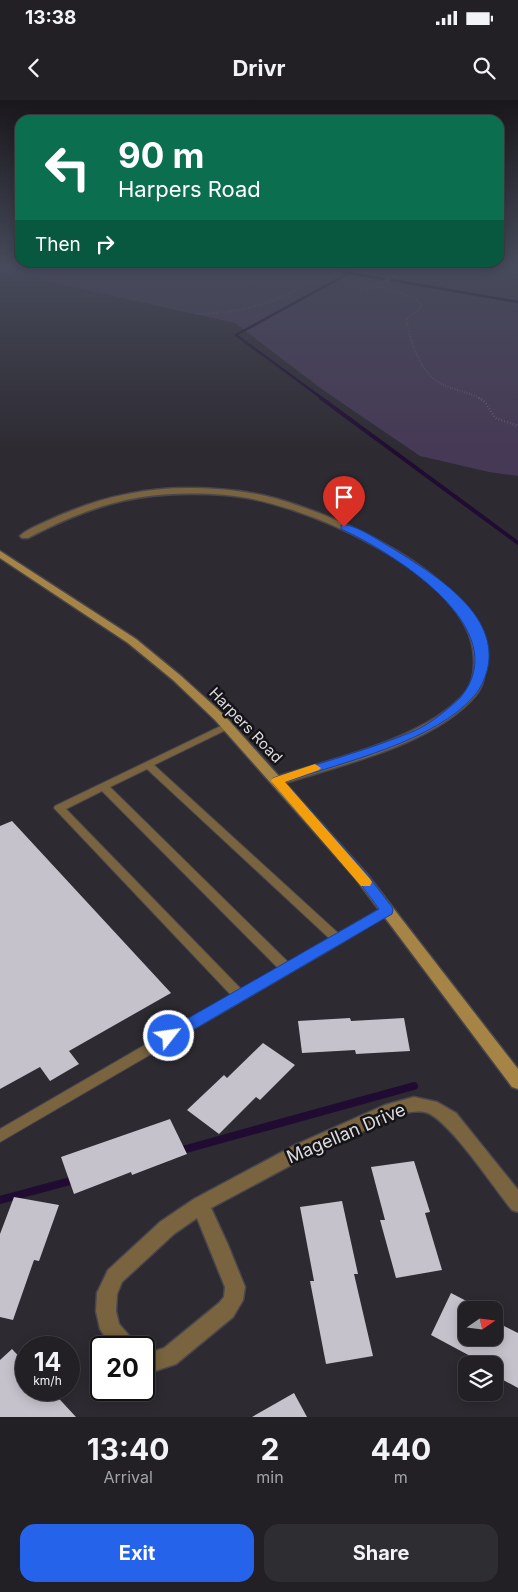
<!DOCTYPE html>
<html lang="en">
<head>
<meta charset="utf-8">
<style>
  :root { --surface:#222025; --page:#2e2d32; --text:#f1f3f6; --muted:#a2a3a7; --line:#3f3e42; --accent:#2563eb }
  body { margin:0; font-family:Inter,sans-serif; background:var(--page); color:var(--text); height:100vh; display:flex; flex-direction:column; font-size:19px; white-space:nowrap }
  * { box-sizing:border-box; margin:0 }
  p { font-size:16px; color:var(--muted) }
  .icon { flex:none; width:28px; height:28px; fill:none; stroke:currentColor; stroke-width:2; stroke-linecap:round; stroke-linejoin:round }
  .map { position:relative; height:1317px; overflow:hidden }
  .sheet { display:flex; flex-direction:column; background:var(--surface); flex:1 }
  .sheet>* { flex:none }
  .guide { position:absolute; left:15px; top:15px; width:489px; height:152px; border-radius:15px; box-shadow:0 2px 12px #0003,0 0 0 1px var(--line); background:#0b6e4f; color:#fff; overflow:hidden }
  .needle { width:32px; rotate:76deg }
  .tools { position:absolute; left:458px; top:1201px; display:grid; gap:10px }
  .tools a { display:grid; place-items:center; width:45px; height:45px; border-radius:10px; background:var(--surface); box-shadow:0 2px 12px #0003,0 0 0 1px var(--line); font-size:25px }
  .speed { position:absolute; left:15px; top:1236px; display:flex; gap:10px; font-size:25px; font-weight:700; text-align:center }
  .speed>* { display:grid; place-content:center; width:65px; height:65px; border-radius:50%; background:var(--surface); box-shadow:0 2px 12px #0003,0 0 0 1px var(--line); line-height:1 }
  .speed small { font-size:12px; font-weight:400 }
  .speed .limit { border:2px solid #111; border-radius:8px; background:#fff; color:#111 }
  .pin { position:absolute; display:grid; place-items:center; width:42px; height:42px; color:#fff; margin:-51px -21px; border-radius:50% 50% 50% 0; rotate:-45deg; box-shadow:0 0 5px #0007 }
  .pin .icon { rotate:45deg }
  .me { position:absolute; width:55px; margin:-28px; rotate:60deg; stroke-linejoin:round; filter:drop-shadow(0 0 4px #0008) }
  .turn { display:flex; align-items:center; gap:18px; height:105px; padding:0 20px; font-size:22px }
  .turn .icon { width:65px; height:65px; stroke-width:2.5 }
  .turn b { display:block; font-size:35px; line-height:42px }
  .then { display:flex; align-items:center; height:48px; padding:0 20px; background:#0003; gap:10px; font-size:19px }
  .eta { display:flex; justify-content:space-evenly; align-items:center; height:85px; text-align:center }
  .eta b { font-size:30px; font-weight:700; line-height:35px }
  .primary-button { display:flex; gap:10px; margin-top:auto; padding:10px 20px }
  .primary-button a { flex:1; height:58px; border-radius:15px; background:var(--accent); color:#fff; font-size:20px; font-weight:700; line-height:58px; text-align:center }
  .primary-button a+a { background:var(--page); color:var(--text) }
  .status { display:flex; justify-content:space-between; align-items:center; height:35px; padding:0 25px; background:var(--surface); direction:ltr }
  .status svg { height:14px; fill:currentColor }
  header { display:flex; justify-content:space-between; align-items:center; height:65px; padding:0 20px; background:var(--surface); font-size:22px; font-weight:700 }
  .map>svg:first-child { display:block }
  .green { fill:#463956 }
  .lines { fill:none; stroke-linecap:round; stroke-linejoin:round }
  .stream-far2 { stroke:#200c32; stroke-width:2.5 }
  .stream-far1 { stroke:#200c32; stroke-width:4 }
  .stream { stroke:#200c32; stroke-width:8 }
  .building { fill:#c6c2cc }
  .lane-casing { stroke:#49464d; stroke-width:2 }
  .street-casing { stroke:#49464d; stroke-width:3 }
  .secondary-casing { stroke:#49464d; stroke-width:3 }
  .path-far1 { stroke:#716f75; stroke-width:2; stroke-dasharray:0.5 2; stroke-linecap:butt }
  .path { stroke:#716f75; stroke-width:2.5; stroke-dasharray:0.5 2.5; stroke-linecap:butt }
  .lane { fill:#79643f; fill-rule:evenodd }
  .street { fill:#79643f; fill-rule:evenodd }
  .secondary { fill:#a58445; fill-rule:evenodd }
  .route { fill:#2563eb; stroke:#184099 }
  .slow { fill:#f59e0b }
  .labels { text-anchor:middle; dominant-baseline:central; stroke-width:5; stroke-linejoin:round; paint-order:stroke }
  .street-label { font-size:15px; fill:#dddbe0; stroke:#141316 }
  .near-street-label { font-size:18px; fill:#dddbe0; stroke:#141316 }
</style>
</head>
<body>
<div class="status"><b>13:38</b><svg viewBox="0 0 49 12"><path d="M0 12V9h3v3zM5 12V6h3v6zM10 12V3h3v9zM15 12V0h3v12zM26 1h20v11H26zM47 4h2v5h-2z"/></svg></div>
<header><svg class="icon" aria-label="back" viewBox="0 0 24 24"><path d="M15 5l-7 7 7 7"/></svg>Drivr<svg class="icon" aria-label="search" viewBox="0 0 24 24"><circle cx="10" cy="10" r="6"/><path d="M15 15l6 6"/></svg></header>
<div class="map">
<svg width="518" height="1317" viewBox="0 0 518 1317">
  <rect width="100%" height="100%" fill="#2d2a31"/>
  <path class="green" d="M0,167H518V376L489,372L420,356L323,290L235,223L0,171Z"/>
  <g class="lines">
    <path class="stream-far2" d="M336,167L349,173L383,179
      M391,180L518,202
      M323,299L236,235L349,173"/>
    <path class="stream-far1" d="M321,298L518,443"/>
    <path class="stream" d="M179,1051L414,986
      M0,1100L74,1080"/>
  </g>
  <path class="building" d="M12,721L171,893L69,951L79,964L50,981L40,967L0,989V726Z
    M350,918L351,921L404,918L410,951L356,954L355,950L302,953L298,921Z
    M263,943L295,965L260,1000L256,997L219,1034L187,1010L224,975L227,978Z
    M170,1019L187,1054L132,1075L131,1072L74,1094L61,1057Z
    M414,1061L430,1112L425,1113L442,1170L396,1178L380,1120H385L371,1067Z
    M14,1097L59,1105L39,1161L34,1160L13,1220L0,1217V1134Z
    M342,1101L358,1174H354L373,1256L326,1264L310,1181H314L300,1107Z
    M451,1193L484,1210H466V1238H494V1221L518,1233V1288L494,1275V1265H487L431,1235Z
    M12,1249L26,1264V1290H51L76,1317H0V1260Z
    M294,1293L307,1317H252Z"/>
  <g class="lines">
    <g class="lane-casing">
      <path id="lane" d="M227,623L232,626L230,628L154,665L338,833L383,807H391L393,810L391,813L342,843L0,1042V1029L231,895L54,708L55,706ZM147,669L329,838L288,862L110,687ZM102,691L278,868L241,889L66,709Z"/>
    </g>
    <g class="street-casing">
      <path id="street" d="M187,388C213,388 240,390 266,396C332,412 471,473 484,548C487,563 486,583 476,595C435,644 341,665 282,684H272L271,681L272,678C329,660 426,639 465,593C475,581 475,563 473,549C460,469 297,400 225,395C147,389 97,402 28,438H22L20,436C27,429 39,425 47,421C92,400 137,388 187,388Z
        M414,997L437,1002L456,1013L518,1090V1112L512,1110C494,1088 451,1023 428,1013C419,1010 410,1012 401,1014L308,1056L211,1108L228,1145L245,1187L243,1200L233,1217L176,1264L155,1271L144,1267L142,1248L155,1251L164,1248L219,1203L224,1197L225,1187L197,1118L174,1134L122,1182L117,1194L116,1211L119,1224L134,1241L137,1248H112L100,1229L96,1211L97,1193L108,1170L160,1122L194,1099L295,1045L385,1005Z"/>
    </g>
    <g class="secondary-casing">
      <path id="secondary" d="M0,451L136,539L181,576L223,614L366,773L518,969V989L512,987L356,779L215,620L173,580L128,543L0,458Z"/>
    </g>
    <path class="path-far1" d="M3,167H16
      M398,167L396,175L378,186L415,198L421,204V208L406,219C411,242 420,275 444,285C456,291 469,292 481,299
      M366,186H375
      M360,190L379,187
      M196,214C239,213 277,204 313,180V175L307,167"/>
    <path class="path" d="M479,298L485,302L495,318L518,326"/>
    <use href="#lane" class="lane"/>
    <use href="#street" class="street"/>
    <use href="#secondary" class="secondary"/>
  </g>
  <linearGradient id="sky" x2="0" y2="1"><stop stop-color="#19171b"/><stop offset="0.47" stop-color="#464a5a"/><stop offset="1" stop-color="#464a5a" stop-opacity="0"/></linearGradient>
  <rect width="518" height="352" fill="url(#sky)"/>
  <path class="route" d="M341,425C354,423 381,442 392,448C433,474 502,514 487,571C484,580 481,588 475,595C435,642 343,662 285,682L366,773L392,807L393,810L392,814L174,941H164L162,936L164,932L379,809L357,779L273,683V678C319,663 369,650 414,631C430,624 447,610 460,598C518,529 392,452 341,429Z"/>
  <path class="slow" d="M315,664L321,668L319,670L285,682L370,779L372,782L370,786H361L271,681L273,678Z"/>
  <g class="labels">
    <g class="street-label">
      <text transform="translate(246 625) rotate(46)">Harpers Road</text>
    </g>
    <g class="near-street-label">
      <text transform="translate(346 1033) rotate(-23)">Magellan Drive</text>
    </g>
  </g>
</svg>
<div class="tools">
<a><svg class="needle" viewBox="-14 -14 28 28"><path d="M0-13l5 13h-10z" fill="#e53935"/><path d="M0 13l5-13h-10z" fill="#a2a3a7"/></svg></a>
<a><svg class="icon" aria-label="layers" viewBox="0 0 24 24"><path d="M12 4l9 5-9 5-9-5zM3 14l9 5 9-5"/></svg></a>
</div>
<div class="speed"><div>14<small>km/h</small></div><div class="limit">20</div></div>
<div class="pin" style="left:344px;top:427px;background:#d93025"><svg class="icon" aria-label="arrive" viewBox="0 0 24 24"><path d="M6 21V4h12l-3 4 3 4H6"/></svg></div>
<svg class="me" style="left:169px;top:936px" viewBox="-20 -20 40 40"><circle r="17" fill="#2563eb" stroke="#fff" stroke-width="3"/><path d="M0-11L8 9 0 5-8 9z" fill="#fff"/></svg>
<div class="guide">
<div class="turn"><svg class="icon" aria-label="left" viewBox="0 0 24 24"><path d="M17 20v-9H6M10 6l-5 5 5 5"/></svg><div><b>90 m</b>Harpers Road</div></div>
<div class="then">Then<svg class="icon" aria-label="right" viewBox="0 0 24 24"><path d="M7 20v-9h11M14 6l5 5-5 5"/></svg></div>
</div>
</div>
<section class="sheet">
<div class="eta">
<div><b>13:40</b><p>Arrival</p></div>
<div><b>2</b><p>min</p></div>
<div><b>440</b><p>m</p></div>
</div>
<div class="primary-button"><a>Exit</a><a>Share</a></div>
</section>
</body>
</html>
